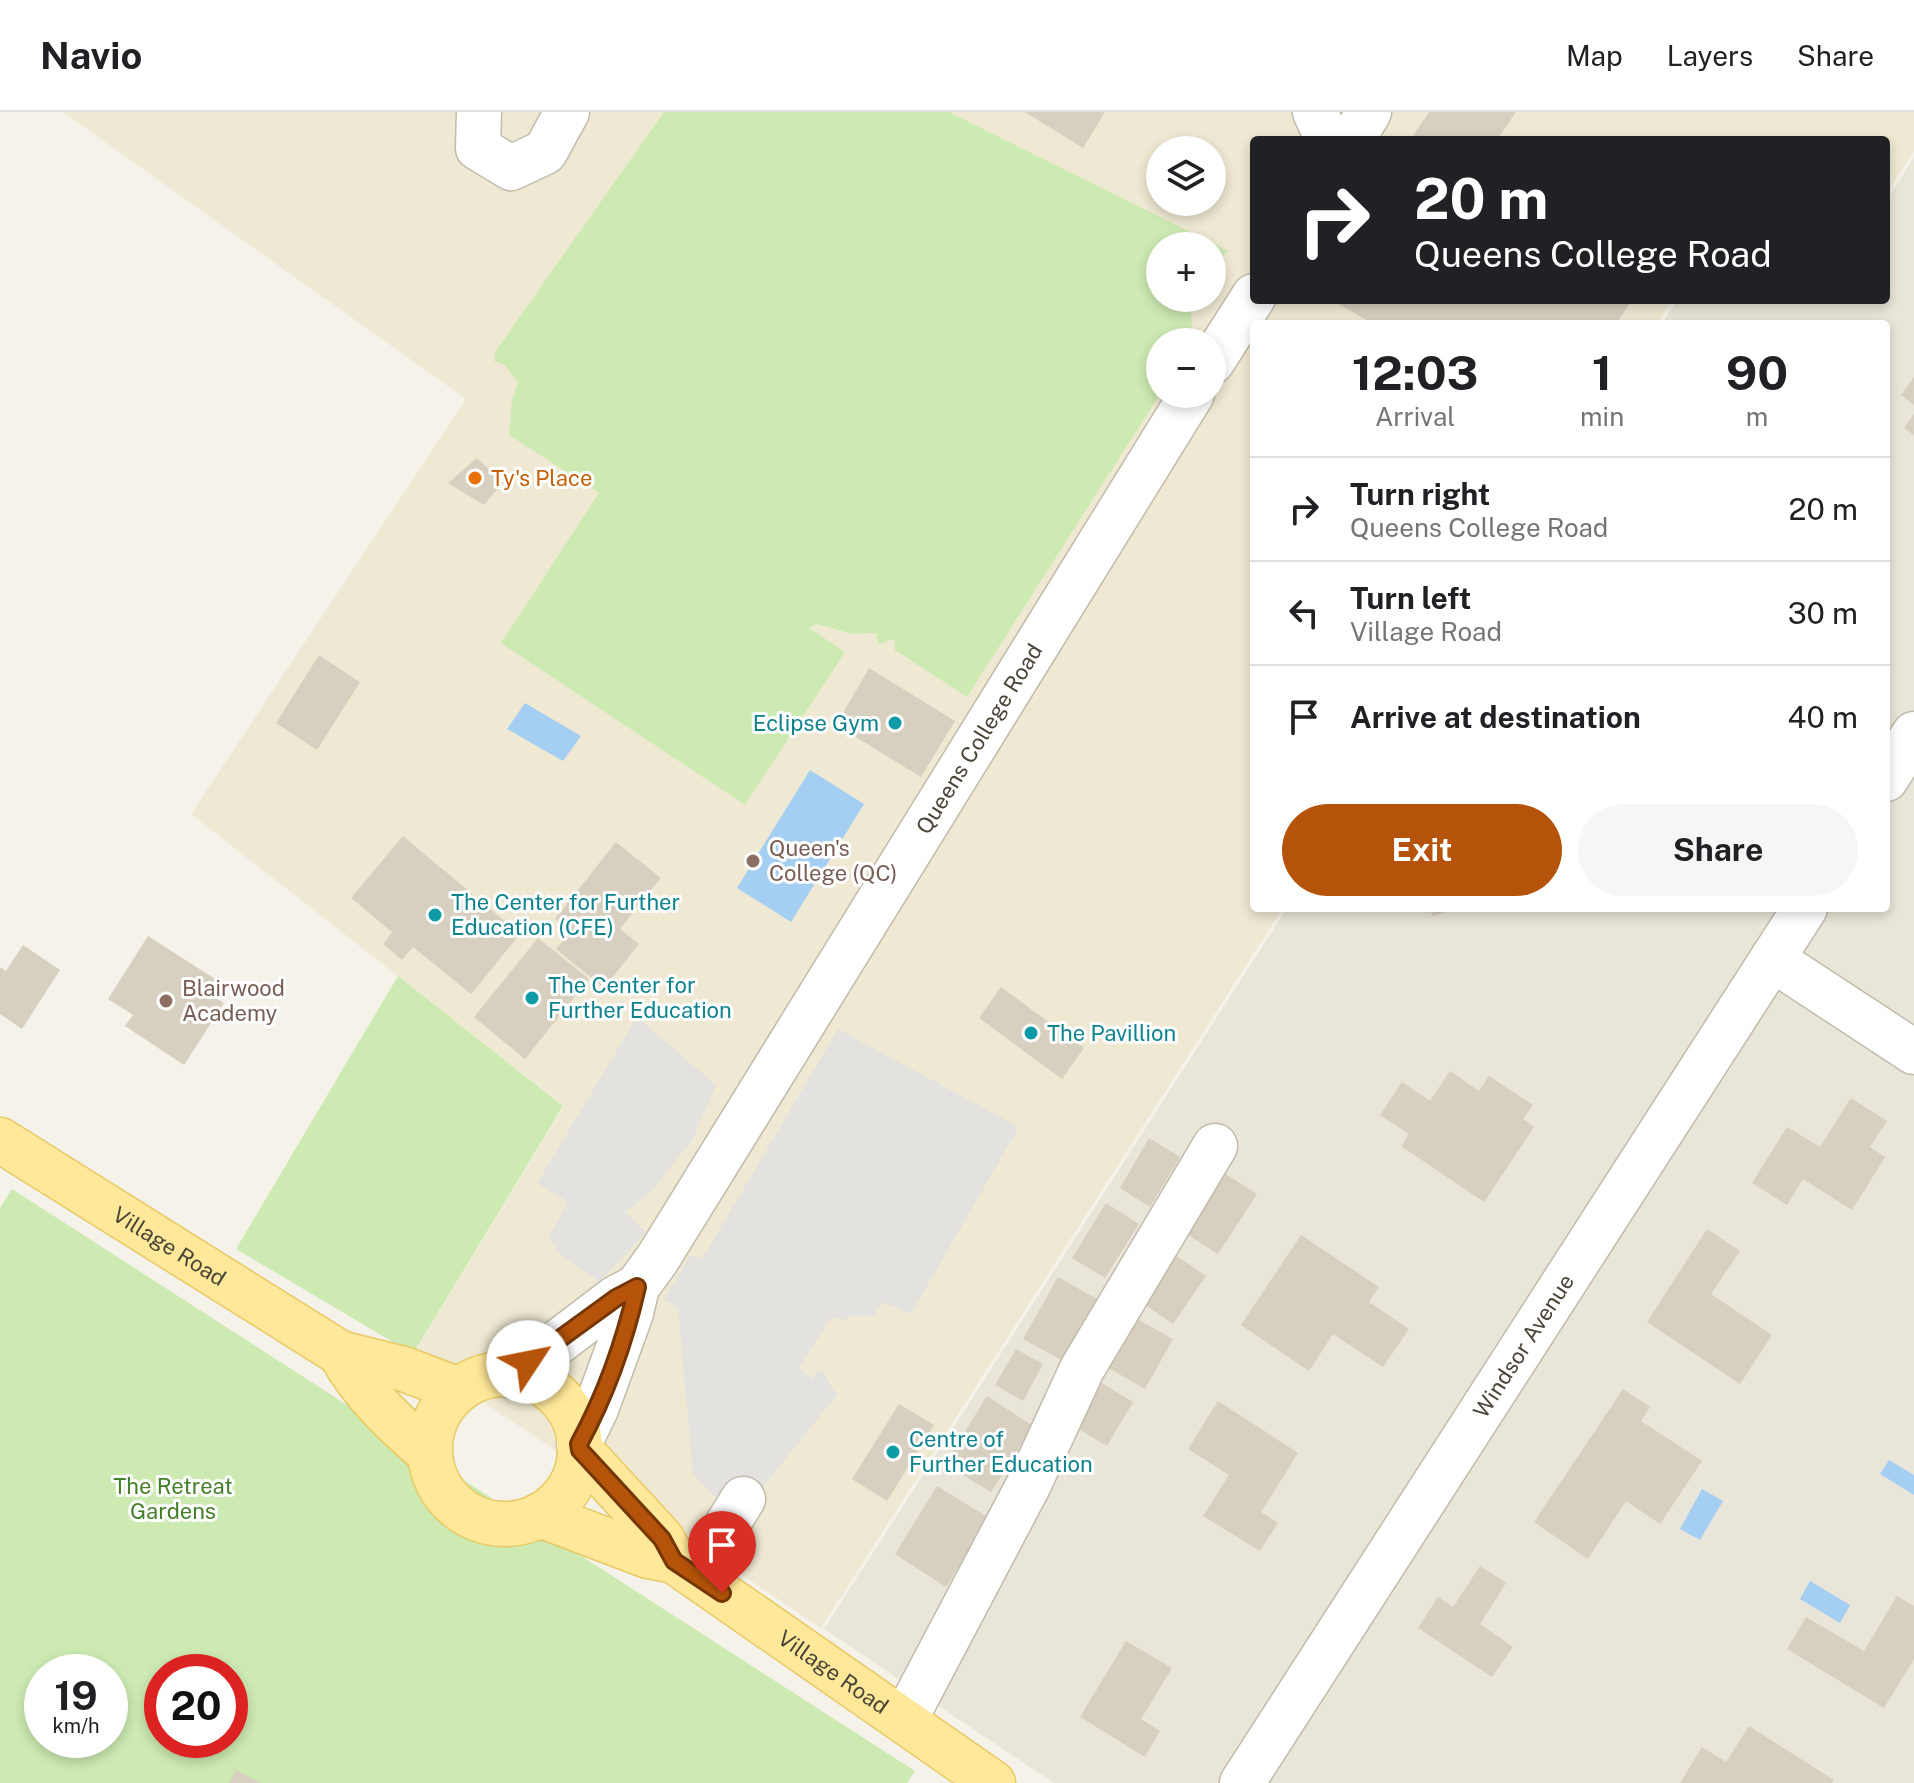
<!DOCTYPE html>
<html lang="en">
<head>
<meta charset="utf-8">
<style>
  :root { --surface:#fff; --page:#f6f6f6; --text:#202124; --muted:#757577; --line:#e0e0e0; --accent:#b45309 }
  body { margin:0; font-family:"Public Sans",sans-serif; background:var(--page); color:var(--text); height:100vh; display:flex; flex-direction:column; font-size:30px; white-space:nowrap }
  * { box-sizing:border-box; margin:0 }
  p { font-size:26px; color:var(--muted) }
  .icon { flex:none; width:44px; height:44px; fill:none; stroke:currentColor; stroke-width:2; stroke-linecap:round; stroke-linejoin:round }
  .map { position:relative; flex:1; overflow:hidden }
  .panel { position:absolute; left:1250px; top:208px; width:640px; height:592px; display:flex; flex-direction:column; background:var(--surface); border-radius:8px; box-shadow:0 4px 12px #0003 }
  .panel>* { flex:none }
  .hud { position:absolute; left:1250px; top:24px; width:640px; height:168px; border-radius:8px; box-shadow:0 4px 12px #0003; background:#202124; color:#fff; overflow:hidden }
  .tools { position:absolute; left:1146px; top:24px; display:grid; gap:16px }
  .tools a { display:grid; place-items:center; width:80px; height:80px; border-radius:50%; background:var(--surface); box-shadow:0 4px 12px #0003; font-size:40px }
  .speed { position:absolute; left:24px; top:1542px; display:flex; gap:16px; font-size:40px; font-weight:700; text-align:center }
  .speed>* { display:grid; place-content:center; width:104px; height:104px; border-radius:50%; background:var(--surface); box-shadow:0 4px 12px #0003; line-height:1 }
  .speed small { font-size:20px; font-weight:400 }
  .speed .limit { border:12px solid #d22; background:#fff; color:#111 }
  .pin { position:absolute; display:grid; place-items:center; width:68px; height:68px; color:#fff; margin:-82px -34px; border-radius:50% 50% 50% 0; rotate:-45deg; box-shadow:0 0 8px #0007 }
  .pin .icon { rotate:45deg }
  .me { position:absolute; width:88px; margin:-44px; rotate:56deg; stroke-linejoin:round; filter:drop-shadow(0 0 6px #0008) }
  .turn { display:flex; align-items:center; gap:28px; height:168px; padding:0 32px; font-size:36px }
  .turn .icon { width:104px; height:104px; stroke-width:2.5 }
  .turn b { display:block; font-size:56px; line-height:68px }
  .eta { display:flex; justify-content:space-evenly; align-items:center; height:136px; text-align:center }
  .eta b { font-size:48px; font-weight:700; line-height:56px }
  .cta { display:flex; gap:16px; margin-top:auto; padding:16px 32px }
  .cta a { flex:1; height:92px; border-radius:48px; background:var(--accent); color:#fff; font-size:32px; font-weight:700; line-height:92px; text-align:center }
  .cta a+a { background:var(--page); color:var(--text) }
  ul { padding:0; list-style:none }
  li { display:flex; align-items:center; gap:24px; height:104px; padding:0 32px; border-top:2px solid var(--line) }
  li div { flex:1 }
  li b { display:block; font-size:30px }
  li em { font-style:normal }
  header { display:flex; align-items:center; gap:48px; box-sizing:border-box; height:112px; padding:0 40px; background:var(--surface); border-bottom:2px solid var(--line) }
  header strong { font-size:38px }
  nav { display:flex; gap:44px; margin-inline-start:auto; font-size:28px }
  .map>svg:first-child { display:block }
  .residential { fill:#e9e5d8 }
  .education { fill:#efe9d3; fill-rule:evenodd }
  .green { fill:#cdeab2; fill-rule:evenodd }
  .parking { fill:#e4e2de }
  .water { fill:#a5cef3 }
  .building { fill:#d7cfbf }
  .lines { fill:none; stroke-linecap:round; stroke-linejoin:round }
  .minor-casing { stroke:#c1bbac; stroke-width:47 }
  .major-casing { stroke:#e8c965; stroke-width:47 }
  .minor { stroke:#fff; stroke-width:44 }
  .major { stroke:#ffe899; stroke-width:44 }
  .route-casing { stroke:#753606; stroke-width:20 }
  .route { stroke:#b45309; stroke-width:14 }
  .food-dot { fill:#e8710a; stroke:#fff; stroke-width:3 }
  .culture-dot { fill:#0f9aa8; stroke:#fff; stroke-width:3 }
  .education-dot { fill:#8d6e63; stroke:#fff; stroke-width:3 }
  .labels { text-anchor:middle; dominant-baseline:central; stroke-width:6; stroke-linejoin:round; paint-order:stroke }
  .food-label { font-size:22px; fill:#c56008; stroke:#fff; text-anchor:start }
  .culture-label { font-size:22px; fill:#0d838f; stroke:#fff; text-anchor:start }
  .street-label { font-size:22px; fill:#4a4437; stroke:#fff }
  .education-label { font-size:22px; fill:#785e54; stroke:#fff; text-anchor:start }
  .park-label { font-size:22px; fill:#437e28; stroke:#fff }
</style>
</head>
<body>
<header>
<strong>Navio</strong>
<nav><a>Map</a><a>Layers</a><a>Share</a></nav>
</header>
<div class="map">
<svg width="1914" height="1671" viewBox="0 0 1914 1671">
  <rect width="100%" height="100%" fill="#f5f2ea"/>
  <path class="residential" d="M1914,45V1671H1054L824,1517L1287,796H1886V212H1662L1677,188H1886V90Z"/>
  <path class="education" d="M63,0H1914V39L1886,83V28H1254V188H1673L1657,212H1254V796H1283L821,1516L413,1243L564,994L191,702L466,287ZM1160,38H1212V90H1160ZM1160,134H1212V186H1160ZM1160,230H1212V282H1160Z"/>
  <path class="green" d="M664,0H949L1228,139L1212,153V134H1160V186H1190L1193,230H1160V282L967,585L895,538L894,527L878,532L876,521L852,522L817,512L809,516L845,540L745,693L501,531L599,381L509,323L512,288L518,271L505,253L494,249L495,240Z
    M398,864L563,994L413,1242L236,1137Z
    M12,1077L915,1659L907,1671H0V1096ZM42,1560H110V1628H42ZM162,1560H230V1628H162Z"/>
  <path class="parking" d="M637,905L716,973L692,1028L652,1079L625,1100L646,1120L600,1170L560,1143L549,1125L568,1090L537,1071Z
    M838,917L1019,1015L911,1202L883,1190L874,1204L850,1203L845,1208L831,1206L799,1256L813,1267L817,1258L825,1262L831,1275L838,1282L761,1377L743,1387L714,1384L693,1362L678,1196L663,1188L691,1143L702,1147Z"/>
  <path class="water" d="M525,591L581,624L563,649L507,617Z
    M810,658L864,692L791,810L737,776Z
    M1889,1348L1914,1363V1383L1880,1362Z
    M1702,1377L1723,1389L1700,1428L1680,1417Z
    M1810,1469L1850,1493L1840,1511L1800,1487Z"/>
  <path class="building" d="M1025,0H1105L1083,36Z
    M1429,0H1516L1497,28H1410Z
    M1331,188L1538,189L1632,188L1616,212H1374Z
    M1914,265V293L1901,283Z
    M1914,302V323L1904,316Z
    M477,346L503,371L484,393L448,371Z
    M319,543L360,570L317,638L276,611Z
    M869,556L955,609L921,665L836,613Z
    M403,724L520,822L471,882L413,835L402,848L383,832L392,820L351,786Z
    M616,730L661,766L620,817L639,832L604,876L556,837L571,819L555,807Z
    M1429,796H1453L1433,805Z
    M148,824L223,872L214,885L224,891L184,953L125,914L133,903L108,887Z
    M538,826L589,867L525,947L474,905Z
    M23,833L60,858L22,917L0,902V855L6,859Z
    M1001,875L1084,936L1062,967L979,906Z
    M1450,959L1479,979L1489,964L1533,993L1523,1007L1534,1015L1484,1090L1401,1034L1409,1022L1380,1003L1402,970L1430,989Z
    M1851,986L1887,1009L1870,1035L1885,1045L1852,1098L1803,1067L1787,1093L1752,1071L1787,1015L1820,1035Z
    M1149,1026L1180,1045L1150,1095L1120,1076Z
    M1221,1059L1257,1082L1218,1142L1182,1119Z
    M1106,1091L1139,1112L1105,1166L1072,1146Z
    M1707,1117L1740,1139L1711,1182L1772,1223L1740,1272L1647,1210Z
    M1301,1123L1379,1175L1369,1190L1409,1217L1383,1255L1333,1222L1309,1259L1241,1213Z
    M1172,1141L1206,1164L1173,1212L1140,1189Z
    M1058,1165L1097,1187L1063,1249L1023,1227Z
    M1132,1204L1173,1227L1145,1277L1105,1254Z
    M1016,1237L1043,1252L1023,1289L995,1273Z
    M1100,1270L1133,1290L1107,1334L1074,1314Z
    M1623,1277L1650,1295L1641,1309L1702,1349L1660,1412L1626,1389L1588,1447L1534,1410Z
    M987,1284L1033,1314L991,1380L945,1352Z
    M1218,1289L1298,1341L1261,1400L1278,1411L1260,1439L1203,1404L1229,1363L1188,1337Z
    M899,1292L934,1313L887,1389L852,1367Z
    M937,1374L989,1406L946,1475L895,1442Z
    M1480,1454L1506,1471L1480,1512L1513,1535L1492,1565L1418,1516L1438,1485L1453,1495Z
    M1897,1484L1914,1494V1547L1884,1596L1787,1537L1806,1505L1864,1539Z
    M1126,1529L1172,1556L1141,1607L1160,1619L1145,1645L1080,1605Z
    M1749,1614L1834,1668L1832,1671H1680L1702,1635L1726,1650Z
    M236,1658L261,1671H229Z"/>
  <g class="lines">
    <g class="minor-casing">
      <g id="minor">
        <path d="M479,0L478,36L511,56L545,40L567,0"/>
        <path d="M1315,0L1328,28"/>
        <path d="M1352,28L1369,0"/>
        <path d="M1212,250L1254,184"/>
        <path d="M1886,667L1914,622"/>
        <path d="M1772,847L1914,940"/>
        <path d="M507,1263L549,1237L616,1186L637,1175"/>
        <path id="s1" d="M579,1332L596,1297L631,1201L637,1175L658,1146L1192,282"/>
        <path d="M696,1463L743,1387"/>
        <path d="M904,1609L1029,1372L1082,1257L1215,1034"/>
        <path id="s2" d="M1242,1671L1805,796"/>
      </g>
    </g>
    <g class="major-casing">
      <g id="major">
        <path id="s3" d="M0,1028L340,1241L404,1257L459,1278"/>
        <path d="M340,1241C362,1281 395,1312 429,1341"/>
        <circle cx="505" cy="1337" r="75"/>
        <path d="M580,1338L662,1427L674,1449"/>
        <path id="s4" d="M540,1403L648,1444L674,1449L993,1671"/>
      </g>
    </g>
    <use href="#minor" class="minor"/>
    <use href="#major" class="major"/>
  </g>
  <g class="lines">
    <g class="route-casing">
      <path id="route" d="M528,1250L616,1186L637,1175C625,1228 605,1284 579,1332L580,1338L662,1427L674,1449L722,1481"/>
    </g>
    <use href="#route" class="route"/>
  </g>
  <circle class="food-dot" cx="475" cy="366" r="8"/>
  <g class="culture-dot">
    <circle cx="895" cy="611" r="8"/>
    <circle cx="435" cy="803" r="8"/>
    <circle cx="532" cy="886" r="8"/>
    <circle cx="1031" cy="921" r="8"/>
    <circle cx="893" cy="1340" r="8"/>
  </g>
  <g class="education-dot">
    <circle cx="753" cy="749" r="8"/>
    <circle cx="166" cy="889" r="8"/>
  </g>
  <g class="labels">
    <g class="food-label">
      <text x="491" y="366">Ty's Place</text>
    </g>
    <g class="culture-label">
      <text x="879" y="611" text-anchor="end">Eclipse Gym</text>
      <text x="451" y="790">The Center for Further<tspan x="451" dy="25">Education (CFE)</tspan></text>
      <text x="548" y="873">The Center for<tspan x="548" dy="25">Further Education</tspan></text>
      <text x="1047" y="921">The Pavillion</text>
      <text x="909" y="1327">Centre of<tspan x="909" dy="25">Further Education</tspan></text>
    </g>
    <g class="street-label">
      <text stroke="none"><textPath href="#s1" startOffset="814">Queens College Road</textPath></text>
      <text stroke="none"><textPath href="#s3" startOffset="200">Village Road</textPath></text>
      <text stroke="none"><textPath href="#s2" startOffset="520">Windsor Avenue</textPath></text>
      <text stroke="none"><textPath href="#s4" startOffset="336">Village Road</textPath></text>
    </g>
    <g class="education-label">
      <text x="769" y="736">Queen's<tspan x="769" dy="25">College (QC)</tspan></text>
      <text x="182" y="876">Blairwood<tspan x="182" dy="25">Academy</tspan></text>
    </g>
    <g class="park-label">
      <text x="173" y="1374">The Retreat<tspan x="173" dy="25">Gardens</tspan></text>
    </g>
  </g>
</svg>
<div class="tools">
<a><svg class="icon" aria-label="layers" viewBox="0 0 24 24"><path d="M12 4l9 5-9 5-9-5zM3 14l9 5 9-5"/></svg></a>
<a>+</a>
<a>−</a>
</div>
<div class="speed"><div>19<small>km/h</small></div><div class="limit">20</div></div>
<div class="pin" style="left:722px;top:1481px;background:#d93025"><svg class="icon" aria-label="arrive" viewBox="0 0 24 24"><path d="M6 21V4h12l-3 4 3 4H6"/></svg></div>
<svg class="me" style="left:528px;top:1250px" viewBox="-20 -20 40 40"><circle r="19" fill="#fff"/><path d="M0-13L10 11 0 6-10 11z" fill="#b45309"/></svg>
<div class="hud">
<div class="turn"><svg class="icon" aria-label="right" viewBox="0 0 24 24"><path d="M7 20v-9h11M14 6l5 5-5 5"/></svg><div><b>20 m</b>Queens College Road</div></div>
</div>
<section class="panel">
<div class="eta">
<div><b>12:03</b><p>Arrival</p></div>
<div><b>1</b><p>min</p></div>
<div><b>90</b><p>m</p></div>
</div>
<ul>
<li><svg class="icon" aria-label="right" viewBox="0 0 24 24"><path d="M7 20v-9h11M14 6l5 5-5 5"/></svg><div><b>Turn right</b><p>Queens College Road</p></div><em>20 m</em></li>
<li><svg class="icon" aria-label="left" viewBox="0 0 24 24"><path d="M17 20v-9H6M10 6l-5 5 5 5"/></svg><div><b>Turn left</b><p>Village Road</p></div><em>30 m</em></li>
<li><svg class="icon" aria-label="arrive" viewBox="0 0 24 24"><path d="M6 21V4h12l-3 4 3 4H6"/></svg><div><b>Arrive at destination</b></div><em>40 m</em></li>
</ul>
<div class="cta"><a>Exit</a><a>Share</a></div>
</section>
</div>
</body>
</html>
